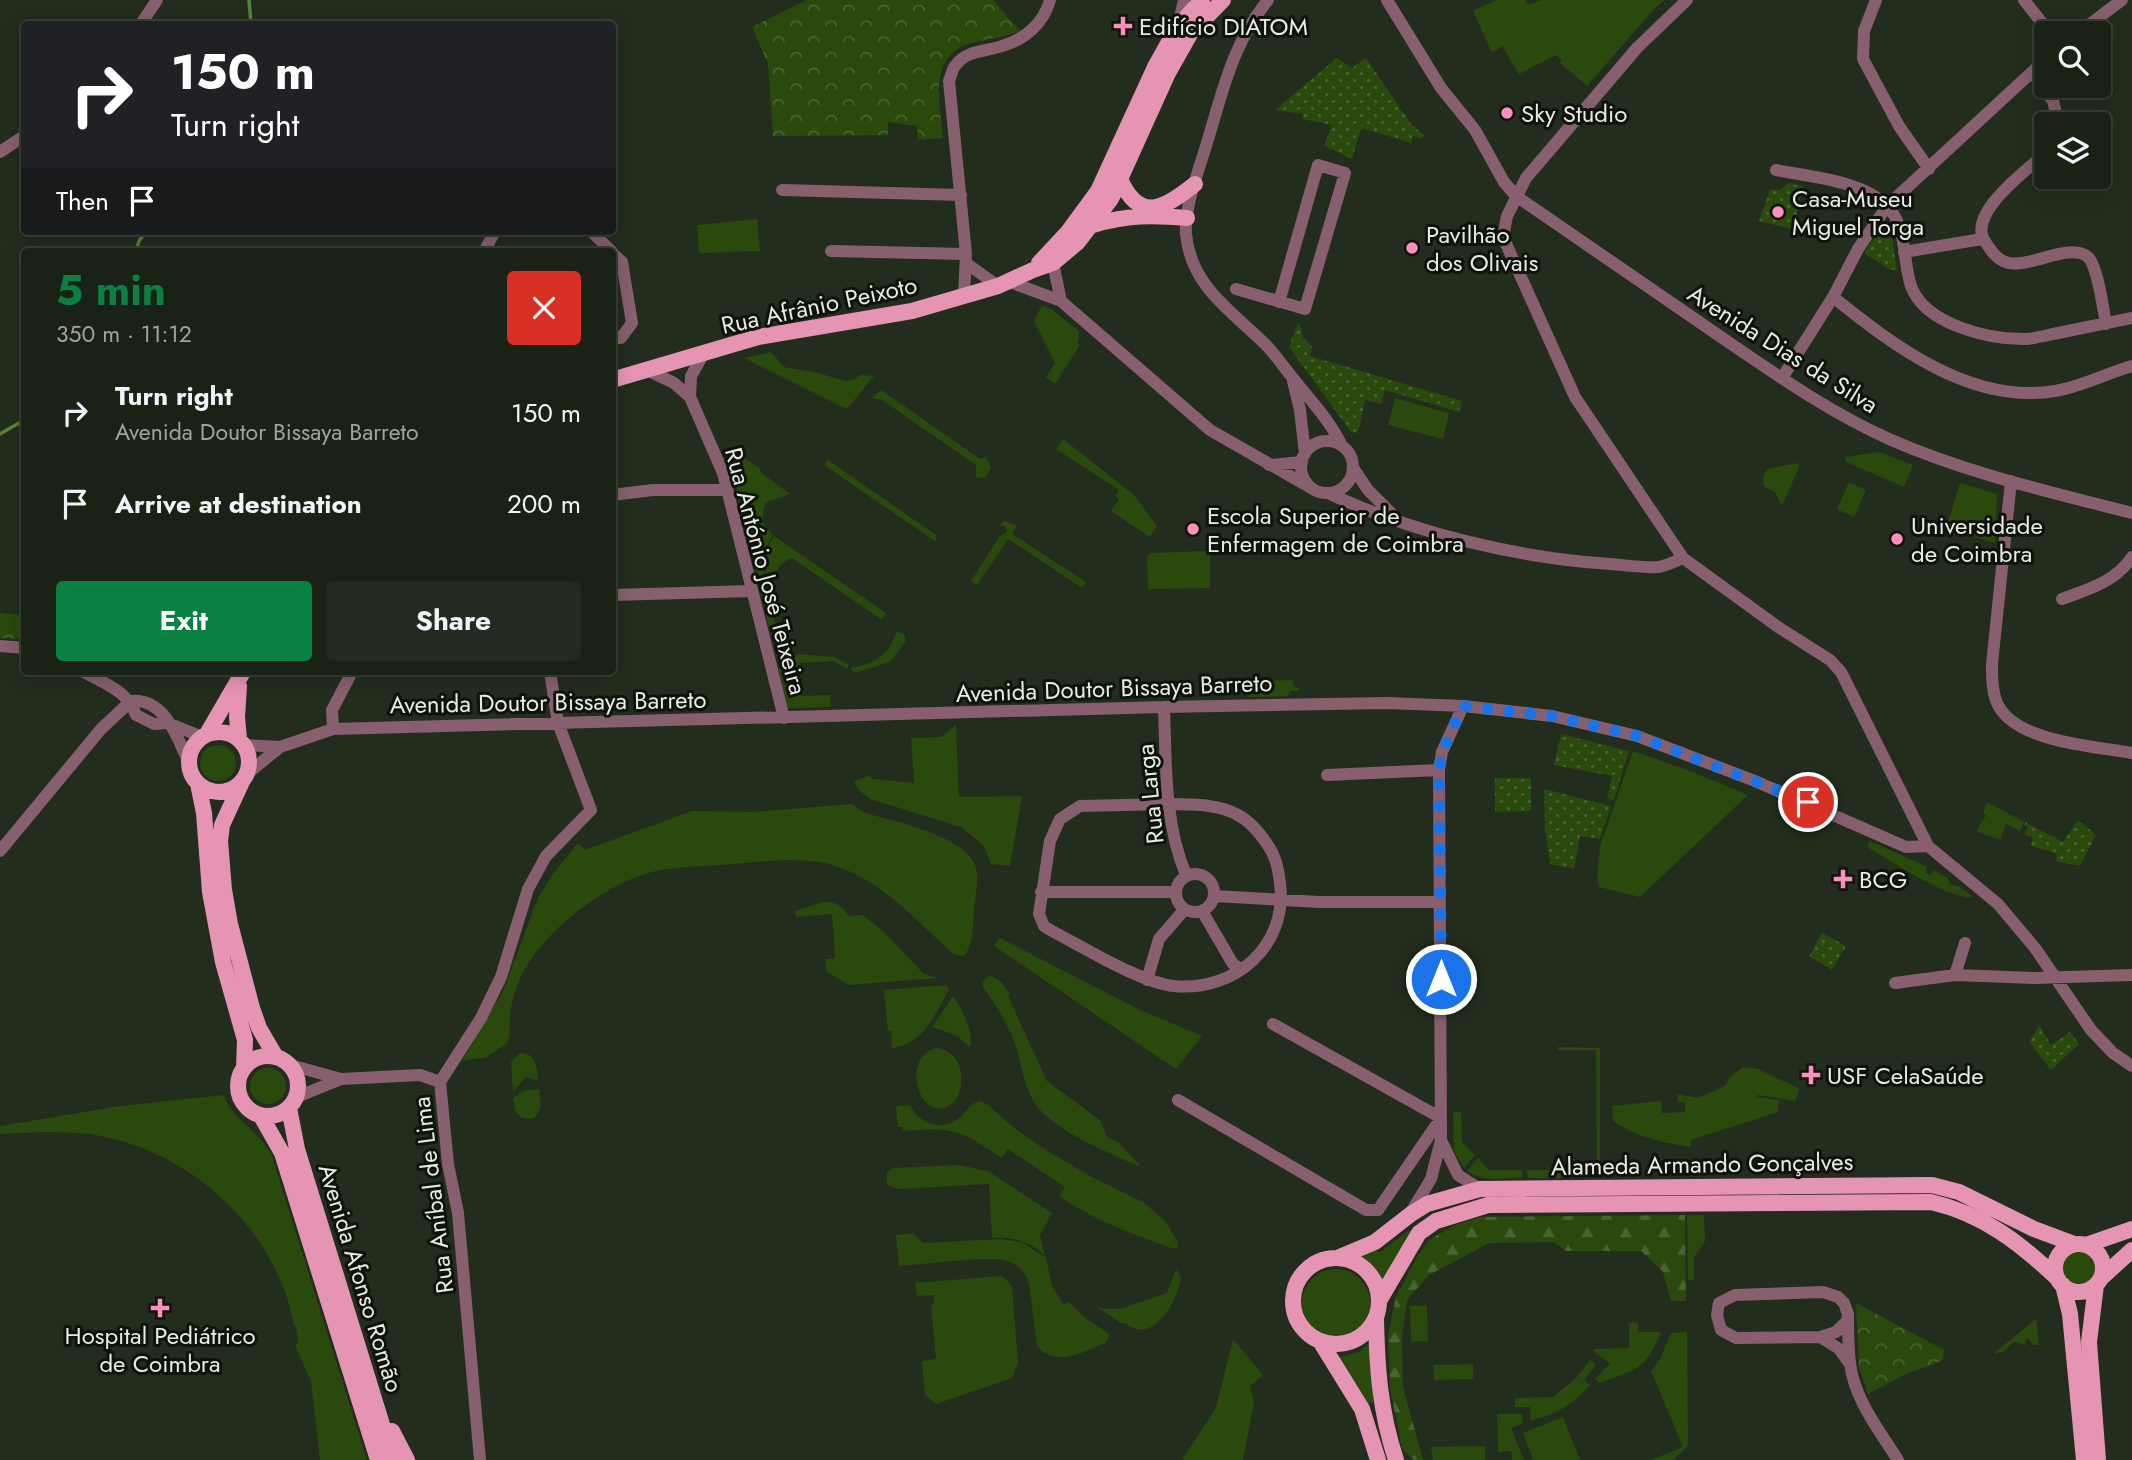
<!DOCTYPE html>
<html lang="en">
<head>
<meta charset="utf-8">
<style>
  :root { --surface:#1a2216; --page:#232a1f; --text:#f1f3f6; --muted:#9fa4a1; --line:#383f35; --accent:#0b8043 }
  body { margin:0; font-family:Jost,sans-serif; background:var(--page); color:var(--text); height:100vh; display:flex; flex-direction:column; font-size:26px; white-space:nowrap }
  * { box-sizing:border-box; margin:0 }
  p { font-size:23px; color:var(--muted) }
  .icon { flex:none; width:38px; height:38px; fill:none; stroke:currentColor; stroke-width:2; stroke-linecap:round; stroke-linejoin:round }
  .map { position:relative; flex:1; overflow:hidden }
  .details { position:absolute; left:21px; top:248px; width:595px; height:427px; display:flex; flex-direction:column; background:var(--surface); border-radius:7px; box-shadow:0 4px 18px #0003,0 0 0 2px var(--line) }
  .details>* { flex:none }
  .top-card { position:absolute; left:21px; top:21px; width:595px; height:214px; border-radius:7px; box-shadow:0 4px 18px #0003,0 0 0 2px var(--line); background:#202124; color:#fff; overflow:hidden }
  .buttons { position:absolute; left:2034px; top:21px; display:grid; gap:14px }
  .buttons a { display:grid; place-items:center; width:77px; height:77px; border-radius:7px; background:var(--surface); box-shadow:0 4px 18px #0003,0 0 0 2px var(--line); font-size:35px }
  .pin { position:absolute; display:grid; place-items:center; width:60px; height:60px; color:#fff; margin:-30px; border:4px solid #fff; border-radius:50%; box-shadow:0 2px 7px #0007 }
  .me { position:absolute; width:77px; margin:-38px; rotate:0deg; stroke-linejoin:round; filter:drop-shadow(0 0 5px #0008) }
  .turn { display:flex; align-items:center; gap:24px; height:147px; padding:0 35px; font-size:32px }
  .turn .icon { width:91px; height:91px; stroke-width:2.5 }
  .turn b { display:block; font-size:49px; line-height:60px }
  .then { display:flex; align-items:center; height:66px; padding:0 35px; background:#0003; gap:14px; font-size:26px }
  .round { display:grid; place-items:center; flex:none; width:74px; height:74px; border-radius:7px; background:var(--page) }
  .summary { display:flex; align-items:center; justify-content:space-between; height:119px; padding:0 35px }
  h1 { font-size:42px; font-weight:700; line-height:52px; color:var(--accent) }
  .primary-button { display:flex; gap:14px; margin-top:auto; padding:14px 35px }
  .primary-button a { flex:1; height:80px; border-radius:7px; background:var(--accent); color:#fff; font-size:28px; font-weight:700; line-height:80px; text-align:center }
  .primary-button a+a { background:var(--page); color:var(--text) }
  ul { padding:0; list-style:none }
  li { display:flex; align-items:center; gap:21px; height:91px; padding:0 35px }
  li div { flex:1 }
  li b { display:block; font-size:26px }
  li em { font-style:normal }
  .map>svg:first-child { display:block }
  .grass { fill:#29490d }
  .forest { fill:url(#forest-firs) }
  .park { fill:url(#park-crowns) }
  .garden { fill:url(#garden-dots) }
  .lines { fill:none; stroke-linecap:round; stroke-linejoin:round }
  .stream { stroke:#578533; stroke-width:3.5 }
  .minor { stroke:#875f6f; stroke-width:12 }
  .major { stroke:#e594b4; stroke-width:16 }
  .route { stroke:#1a73e8; stroke-width:12; stroke-dasharray:0 21.6 }
  .poi-dot { fill:#fe8ebd; stroke:#0f130c; stroke-width:2.5 }
  .labels { text-anchor:middle; dominant-baseline:central; stroke-width:6; stroke-linejoin:round; paint-order:stroke }
  .poi-label { font-size:24px; fill:#e7ede3; stroke:#0f130c; text-anchor:start }
  .street-label { font-size:24px; fill:#e7ede3; stroke:#0f130c }
</style>
</head>
<body>
<div class="map">
<svg width="2132" height="1460" viewBox="0 0 2132 1460">
  <defs>
    <pattern id="forest-firs" width="22" height="20" patternUnits="userSpaceOnUse" patternTransform="scale(1.75)"><rect width="22" height="20" fill="#29490d"/><path d="M5 1l3.5 6h-7zM16 11l3.5 6h-7z" fill="#486430"/></pattern>
    <pattern id="park-crowns" width="20" height="18" patternUnits="userSpaceOnUse" patternTransform="scale(1.75)"><rect width="20" height="18" fill="#29490d"/><path d="M2 6a3 3 0 1 1 6 0M12 15a3 3 0 1 1 6 0" fill="none" stroke="#486430"/></pattern>
    <pattern id="garden-dots" width="8" height="8" patternUnits="userSpaceOnUse" patternTransform="scale(1.75)"><rect width="8" height="8" fill="#29490d"/><path d="M2 2h.1M6 6h.1" fill="none" stroke="#486430" stroke-width="1.8" stroke-linecap="round"/></pattern>
  </defs>
  <rect width="100%" height="100%" fill="#232d1d"/>
  <path class="grass" d="M1496,0H1525L1528,5L1541,0H1665L1655,8L1587,86L1560,63L1562,60L1556,55L1519,74L1502,46L1492,53L1473,11Z
    M757,219L760,251L699,253L697,225Z
    M1042,305L1052,310L1079,331V339L1077,342L1080,345L1055,384L1046,377L1055,363L1034,321Z
    M771,352L784,367L818,373L845,381L853,380L860,375L874,376L847,409L744,358Z
    M881,390L980,459L986,457L991,467L986,477L976,478V465L882,400L872,398Z
    M1395,398L1449,413L1443,439L1388,425Z
    M1063,439L1134,495L1157,526L1150,537L1111,511L1119,499L1115,496L1119,490L1056,449Z
    M1879,452L1913,465L1904,487L1846,462L1845,457Z
    M737,453L761,469L760,472L790,494L765,503L762,522L773,535C754,562 772,607 779,637L778,643L773,644L734,478L726,458Z
    M828,460L936,535V542L824,465Z
    M1798,463L1800,465L1782,506L1775,492L1764,486C1762,479 1763,474 1768,469Z
    M1849,482L1866,490L1854,517L1837,509Z
    M1960,483L1997,494L1995,543L1946,529Z
    M1005,521L1017,526L1012,534L1086,582L1082,588L1008,539L977,585L971,581L1000,536L1007,532L1006,527L999,525Z
    M774,536L886,613L882,620L792,558C781,561 772,576 767,587C766,572 764,548 774,536Z
    M1206,551L1210,555V588L1148,589L1147,556L1151,553Z
    M897,632L904,634L906,640L891,661L856,673L851,670L852,667C865,667 881,659 889,648C893,643 893,637 897,632Z
    M797,654L834,657L849,665L847,669L833,661L799,663L801,696L830,695L831,707L788,708L779,669L790,667Z
    M1293,680L1294,687L1299,688V691H1291L1288,696L1248,697L1238,682Z
    M956,725L959,797L1022,796L1010,866L991,864L983,845L961,827L870,799L858,789L854,781L870,776L873,779L914,783L911,738L941,737Z
    M200 763a18 18 0 1 1 36 0a18 18 0 1 1-36 0Z
    M1633,751L1690,771L1748,795L1640,897L1599,887L1597,875L1600,846Z
    M1987,802L2024,822L2020,831L2006,824L2000,840L1976,831L1986,815L1983,813Z
    M852,804L863,812C893,822 973,836 977,872C978,884 975,898 974,909C973,924 974,944 964,956L953,954C916,920 877,875 825,863C796,857 765,861 735,864C711,866 685,866 661,870C612,879 552,924 526,967C518,981 511,1000 510,1017C509,1026 511,1035 507,1043L487,1057L462,1061L503,991L538,898L552,875L578,843L585,850L692,811L752,812Z
    M1870,841L1927,867L1926,873L1931,875L1933,870L1947,877L1950,884L1960,887L1972,896L1971,898C1946,897 1890,861 1867,847Z
    M822,902C835,901 842,906 849,916L863,915L884,932L924,974L938,978L848,985L826,971L825,959L835,958L832,914L796,917L795,911Z
    M1000,938L1138,1009L1202,1036L1176,1069L994,946Z
    M990,975L1002,983L1010,994L1008,996L1047,1081L1101,1121L1107,1137L1118,1142L1140,1165L1138,1166C1108,1152 1067,1136 1043,1113C1023,1093 1022,1063 1013,1038C1005,1019 995,1004 983,987L982,982Z
    M946,985L949,990C935,1014 923,1045 892,1048L891,1031H888L884,990Z
    M953,996C961,1007 975,1033 970,1047L957,1036L932,1027Z
    M1558,1047L1600,1048V1170H1597L1596,1050H1558Z
    M935,1048C952,1049 963,1064 961,1081C961,1090 958,1100 950,1105C921,1124 899,1060 935,1048Z
    M520,1053C537,1053 537,1067 538,1081L526,1077L513,1092L511,1062Z
    M1743,1067L1758,1069L1800,1089L1795,1101L1758,1095L1757,1097L1779,1100L1778,1112L1691,1140V1147C1662,1142 1638,1138 1613,1121L1612,1106L1661,1101L1662,1113L1685,1112V1102H1678L1677,1094L1698,1098L1725,1086L1730,1077Z
    M250 1086a18 18 0 1 1 36 0a18 18 0 1 1-36 0Z
    M539,1089C540,1101 544,1113 531,1119L522,1118L515,1111L513,1098L526,1090Z
    M224,1095C234,1123 259,1129 272,1156L367,1460H320L311,1382L295,1345L298,1343L296,1326H294C277,1231 194,1154 101,1136C67,1130 34,1132 0,1134V1126L120,1106Z
    M979,1101L987,1104L1014,1128L1046,1150L1090,1176L1143,1202L1165,1221L1178,1242L1177,1248H1171C1132,1234 1093,1220 1059,1196L1065,1187L1008,1149L1002,1158C959,1130 955,1127 903,1131V1127H898L896,1106L910,1105C918,1123 941,1132 958,1119C966,1113 969,1104 979,1101Z
    M1453,1112H1461L1462,1142L1475,1155L1464,1168L1454,1151Z
    M1478,1158L1489,1170H1522V1178C1503,1178 1483,1182 1467,1171Z
    M1573,1158L1589,1173L1577,1178H1528L1527,1170H1560Z
    M959,1165L988,1171L1052,1213L1040,1235L1045,1256C1031,1241 1013,1237 992,1238L989,1184L898,1189L887,1185V1172L893,1168Z
    M1687,1215H1704L1705,1241L1694,1257V1280H1688Z
    M1409,1230L1412,1232L1384,1282L1376,1269L1360,1256L1375,1249L1379,1253Z
    M913,1233L923,1243L1001,1239L1022,1242L1046,1258L1052,1286L1063,1304L1069,1302L1084,1317L1108,1333L1109,1338L1105,1343C1083,1352 1056,1368 1037,1346L1029,1284C1026,1273 1019,1265 1008,1261C991,1255 920,1265 899,1266L896,1235Z
    M2062 1267a17 17 0 1 1 34 0a17 17 0 1 1-34 0Z
    M1176,1269L1181,1278C1178,1300 1153,1347 1125,1323H1121L1094,1305L1103,1309H1120L1167,1293Z
    M1302 1303a34 34 0 1 1 68 0a34 34 0 1 1-68 0Z
    M1000,1276L1007,1280L1012,1287L1018,1363L1012,1378L936,1404L925,1395L922,1361L936,1359L931,1305L934,1304V1295L917,1296L915,1283Z
    M1427,1305L1428,1341L1411,1342L1410,1306Z
    M2036,1319L2039,1345H2033L2029,1339H2026L2025,1346L2019,1342L2013,1343L2003,1352L1993,1354Z
    M1638,1322V1332H1661C1646,1370 1636,1369 1600,1383L1595,1379L1610,1363L1594,1352V1349L1629,1348V1323Z
    M1687,1332L1688,1446L1673,1460H1651L1683,1447L1651,1371L1660,1359L1671,1333Z
    M1233,1339L1263,1375L1250,1386L1254,1402L1243,1460H1182L1216,1408Z
    M1370,1342L1374,1402L1366,1405L1337,1358L1359,1352Z
    M1590,1360L1596,1365L1584,1380L1590,1385C1570,1407 1559,1412 1531,1421L1530,1407H1515V1398L1553,1397L1576,1378Z
    M1473,1364V1379L1434,1380L1433,1365Z
    M1497,1414H1522L1523,1423L1511,1428L1524,1460H1512L1511,1451L1498,1452Z
    M1563,1417L1580,1460H1533L1523,1433Z
    M1485,1446V1460H1433L1431,1447Z"/>
  <path class="forest" d="M1685,1215L1686,1301H1671L1663,1272L1641,1251H1566L1554,1242L1489,1243L1429,1275L1407,1300L1402,1338L1403,1387L1423,1460H1414L1402,1449L1390,1389L1388,1335L1396,1297L1417,1257L1429,1240L1455,1225L1480,1217Z"/>
  <path class="park" d="M807,0H993L1020,31C1004,37 988,39 972,43C927,54 940,105 943,138L918,140L917,126L888,122V135L773,136L768,64L752,27Z
    M0,613L24,615V635H21V639L0,638Z
    M1856,1303L1944,1350L1942,1361L1908,1373L1868,1394L1859,1368Z"/>
  <path class="garden" d="M1337,58L1352,68L1366,58L1411,124L1424,135L1422,139L1413,136L1411,143L1361,128L1352,159L1324,146L1332,125L1302,119L1303,114L1275,110Z
    M1789,183L1803,186L1793,229L1759,221L1770,189L1780,190Z
    M1883,227H1888L1891,232L1897,270H1891L1864,253Z
    M1298,323L1300,324L1303,338L1312,346L1310,356L1462,401L1459,412L1385,390L1381,404L1365,400L1359,429L1356,433L1351,432L1289,347Z
    M1561,734L1629,751L1614,800L1607,799L1612,776L1554,765Z
    M1495,778H1531V811L1495,812Z
    M1544,789L1611,806L1600,839L1580,836L1574,869L1550,864L1545,829Z
    M2078,820L2096,835L2080,866L2056,861L2057,855L2055,853L2030,846L2033,838L2025,834L2028,827L2024,825L2025,822L2063,842Z
    M1822,933L1846,946L1832,970L1809,956Z
    M2039,1025L2051,1045L2070,1032L2079,1044L2051,1070L2029,1042Z"/>
  <g class="lines">
    <path class="stream" d="M249,0L251,24
      M136,252L139,241L146,231
      M0,434L24,420"/>
    <path class="minor" d="M1268,0C1234,42 1224,86 1209,136C1201,165 1184,205 1186,234C1191,287 1232,311 1265,344C1275,354 1283,366 1292,377C1310,400 1329,419 1342,446
      M1387,0L1441,88L1475,130L1504,182L1516,196C1584,243 1653,290 1721,337C1775,374 1829,412 1889,439C1966,473 2050,492 2132,513
      M1687,0L1637,48L1526,178L1507,216L1503,237L1575,397L1683,558L1778,627L1830,660L1841,672L1928,846L1998,904L2035,948L2091,1030L2113,1053L2132,1066
      M1876,0L1864,31L1863,59L1899,126L1929,169
      M2024,0L2050,33
      M141,24L157,0
      M1178,26L1184,0
      M2078,33L2122,0
      M2032,72L2053,101L2059,124
      M0,152L24,136
      M2046,153C2027,170 1964,215 1986,243C1992,252 1998,261 2009,263C2030,268 2070,242 2088,257C2098,267 2103,309 2106,324
      M1776,170C1810,177 1860,180 1886,205C1908,226 1902,259 1911,286C1925,325 1990,340 2027,339C2037,338 2048,335 2058,333C2083,328 2108,323 2132,318
      M782,190L961,195
      M591,231L612,252
      M485,250L495,231
      M831,251L966,254
      M1904,252L1982,239
      M612,253L622,262L632,323L621,338H612
      M966,263L998,286
      M1053,263L1061,301
      M1010,282L1061,301L1210,430L1313,489
      M1236,289L1305,309L1345,173L1318,165L1279,302
      M964,297L966,254L949,81C951,77 952,69 955,66C967,49 988,52 1005,45C1027,38 1044,22 1050,0
      M1833,297C1894,346 1971,405 2055,391C2081,387 2107,373 2132,366
      M647,370L674,383L690,397L723,473L784,718
      M1782,378L1833,297L1858,249L1887,206L2046,59
      M1293,381L1300,410L1305,454
      M690,397L691,376L704,353
      M1301 467a26 26 0 1 1 52 0a26 26 0 1 1-52 0Z
      M1269,465L1302,462
      M1354,469L1368,490L1395,517
      M2011,481L1992,664C1992,677 1992,691 1997,703C2014,742 2094,746 2132,753
      M1330,494C1414,533 1517,558 1610,564C1625,565 1642,568 1658,567C1666,566 1675,561 1683,558
      M612,495L653,490H727
      M612,595L751,591
      M2062,599C2089,589 2115,582 2132,557
      M0,646L24,648
      M84,672C105,684 128,691 136,715L154,724L168,723L202,737
      M131,701C165,698 177,737 189,763
      M1164,707C1166,764 1164,822 1186,875
      M333,729L332,710L352,672
      M244,745L280,747
      M247,774L280,747L333,729L1164,707L1387,703L1463,706L1552,716L1637,736L1755,781L1906,847L1928,846
      M1327,775L1439,770
      M1168,804C1190,805 1215,803 1236,814C1249,820 1259,832 1267,844C1276,856 1278,868 1280,883C1288,946 1235,992 1174,986C1141,983 1083,947 1052,931L1044,926L1039,914L1050,841L1060,819L1080,806Z
      M0,851L101,729L131,701
      M1176 893a19 19 0 1 1 38 0a19 19 0 1 1-38 0Z
      M1041,892H1175
      M1214,896L1320,902H1440
      M1202,911L1233,964L1241,969
      M1955,975L1965,943
      M1147,980L1159,939L1184,910
      M1895,983L1955,975L2035,978L2132,975
      M290,1065L341,1079L420,1075L440,1082
      M297,1097L341,1079
      M1178,1100L1366,1210H1378L1441,1118L1273,1024
      M1441,1140L1458,1175L1480,1189
      M1411,1212L1431,1179L1441,1140L1439,770L1442,752L1463,706
      M1848,1314L1847,1321L1836,1332L1820,1337L1736,1338L1721,1330L1717,1315L1719,1303L1735,1295L1823,1292L1838,1297L1844,1303L1848,1314C1848,1330 1848,1347 1850,1363C1854,1399 1879,1430 1898,1460
      M1820,1337L1838,1348L1850,1364
      M480,1460L458,1213L448,1164L440,1082L481,1018L501,977L528,889L546,856L591,810L558,723L550,672"/>
    <path class="major" d="M1120,179C1140,224 1165,208 1195,184
      M1093,225C1127,215 1152,215 1187,218
      M1039,263L1068,232L1098,191L1155,67L1178,26L1202,0
      M612,380L758,337L912,311L998,286L1033,270L1053,263L1078,242L1111,199L1168,73L1190,34L1223,0
      M189 762a30 30 0 1 1 60 0a30 30 0 1 1-60 0Z
      M207,734L243,672
      M239,739L237,717L239,686
      M198,784L204,813L210,892L223,962L245,1040L244,1068
      M241,784L222,825L220,841L224,890L230,924L252,1008L259,1028L276,1057
      M238 1086a30 30 0 1 1 60 0a30 30 0 1 1-60 0Z
      M289,1108L297,1149L393,1460
      M261,1116L282,1153L378,1460
      M2055 1268a24 24 0 1 1 48 0a24 24 0 1 1-48 0Z
      M2086,1245L2132,1229
      M1337,1258L1375,1242L1411,1214L1427,1204L1480,1189L1932,1185L1959,1192L2034,1229L2074,1244
      M1293 1301a43 43 0 1 1 86 0a43 43 0 1 1-86 0Z
      M2100,1279L2132,1250
      M2063,1285L2070,1314L2084,1460
      M2096,1285L2089,1342L2098,1460
      M1379,1301L1419,1233L1436,1221L1488,1205L1931,1202C1983,1214 2020,1243 2058,1279
      M1376,1318C1377,1369 1380,1411 1396,1460
      M1320,1341L1362,1409L1378,1460
      M392,1431L407,1460"/>
  </g>
  <g class="lines">
    <path class="route" d="M1441,979L1439,771L1442,752L1463,706L1552,716L1637,736L1808,802"/>
  </g>
  <g class="poi-dot">
    <path d="M1119.5 15.5h7v7h7v7h-7v7h-7v-7h-7v-7h7z"/>
    <circle cx="1507" cy="113" r="7"/>
    <circle cx="1778" cy="212" r="7"/>
    <circle cx="1412" cy="248" r="7"/>
    <circle cx="1193" cy="529" r="7"/>
    <circle cx="1897" cy="539" r="7"/>
    <path d="M1839.5 868.5h7v7h7v7h-7v7h-7v-7h-7v-7h7z"/>
    <path d="M1807.5 1064.5h7v7h7v7h-7v7h-7v-7h-7v-7h7z"/>
    <path d="M156.5 1297.5h7v7h7v7h-7v7h-7v-7h-7v-7h7z"/>
  </g>
  <g class="labels">
    <g class="poi-label">
      <text x="1139" y="26">Edifício DIATOM</text>
      <text x="1521" y="113">Sky Studio</text>
      <text x="1792" y="198">Casa-Museu<tspan x="1792" dy="28">Miguel Torga</tspan></text>
      <text x="1426" y="234">Pavilhão<tspan x="1426" dy="28">dos Olivais</tspan></text>
      <text x="1207" y="515">Escola Superior de<tspan x="1207" dy="28">Enfermagem de Coimbra</tspan></text>
      <text x="1911" y="525">Universidade<tspan x="1911" dy="28">de Coimbra</tspan></text>
      <text x="1859" y="879">BCG</text>
      <text x="1827" y="1075">USF CelaSaúde</text>
      <text x="160" y="1335" text-anchor="middle">Hospital Pediátrico<tspan x="160" dy="28">de Coimbra</tspan></text>
    </g>
    <g class="street-label">
      <text transform="translate(819 305) rotate(-12)">Rua Afrânio Peixoto</text>
      <text transform="translate(1783 349) rotate(32)">Avenida Dias da Silva</text>
      <text transform="translate(766 571) rotate(75)">Rua António José Teixeira</text>
      <text transform="translate(1114 688) rotate(-2)">Avenida Doutor Bissaya Barreto</text>
      <text transform="translate(548 702) rotate(-1)">Avenida Doutor Bissaya Barreto</text>
      <text transform="translate(1150 794) rotate(-96)">Rua Larga</text>
      <text transform="translate(1702 1164) rotate(-1)">Alameda Armando Gonçalves</text>
      <text transform="translate(433 1195) rotate(-97)">Rua Aníbal de Lima</text>
      <text transform="translate(361 1278) rotate(73)">Avenida Afonso Romão</text>
    </g>
  </g>
</svg>
<div class="buttons">
<a><svg class="icon" aria-label="search" viewBox="0 0 24 24"><circle cx="10" cy="10" r="6"/><path d="M15 15l6 6"/></svg></a>
<a><svg class="icon" aria-label="layers" viewBox="0 0 24 24"><path d="M12 4l9 5-9 5-9-5zM3 14l9 5 9-5"/></svg></a>
</div>
<div class="pin" style="left:1808px;top:802px;background:#d93025"><svg class="icon" aria-label="arrive" viewBox="0 0 24 24"><path d="M6 21V4h12l-3 4 3 4H6"/></svg></div>
<svg class="me" style="left:1441px;top:979px" viewBox="-20 -20 40 40"><circle r="17" fill="#1a73e8" stroke="#fff" stroke-width="3"/><path d="M0-11L8 9 0 5-8 9z" fill="#fff"/></svg>
<div class="top-card">
<div class="turn"><svg class="icon" aria-label="right" viewBox="0 0 24 24"><path d="M7 20v-9h11M14 6l5 5-5 5"/></svg><div><b>150 m</b>Turn right</div></div>
<div class="then">Then<svg class="icon" aria-label="arrive" viewBox="0 0 24 24"><path d="M6 21V4h12l-3 4 3 4H6"/></svg></div>
</div>
<section class="details">
<div class="summary"><div><h1>5 min</h1><p>350 m · 11:12</p></div><a class="round" style="background:#d93025;color:#fff"><svg class="icon" aria-label="close" viewBox="0 0 24 24"><path d="M6 6l12 12M18 6L6 18"/></svg></a></div>
<ul>
<li><svg class="icon" aria-label="right" viewBox="0 0 24 24"><path d="M7 20v-9h11M14 6l5 5-5 5"/></svg><div><b>Turn right</b><p>Avenida Doutor Bissaya Barreto</p></div><em>150 m</em></li>
<li><svg class="icon" aria-label="arrive" viewBox="0 0 24 24"><path d="M6 21V4h12l-3 4 3 4H6"/></svg><div><b>Arrive at destination</b></div><em>200 m</em></li>
</ul>
<div class="primary-button"><a>Exit</a><a>Share</a></div>
</section>
</div>
</body>
</html>
